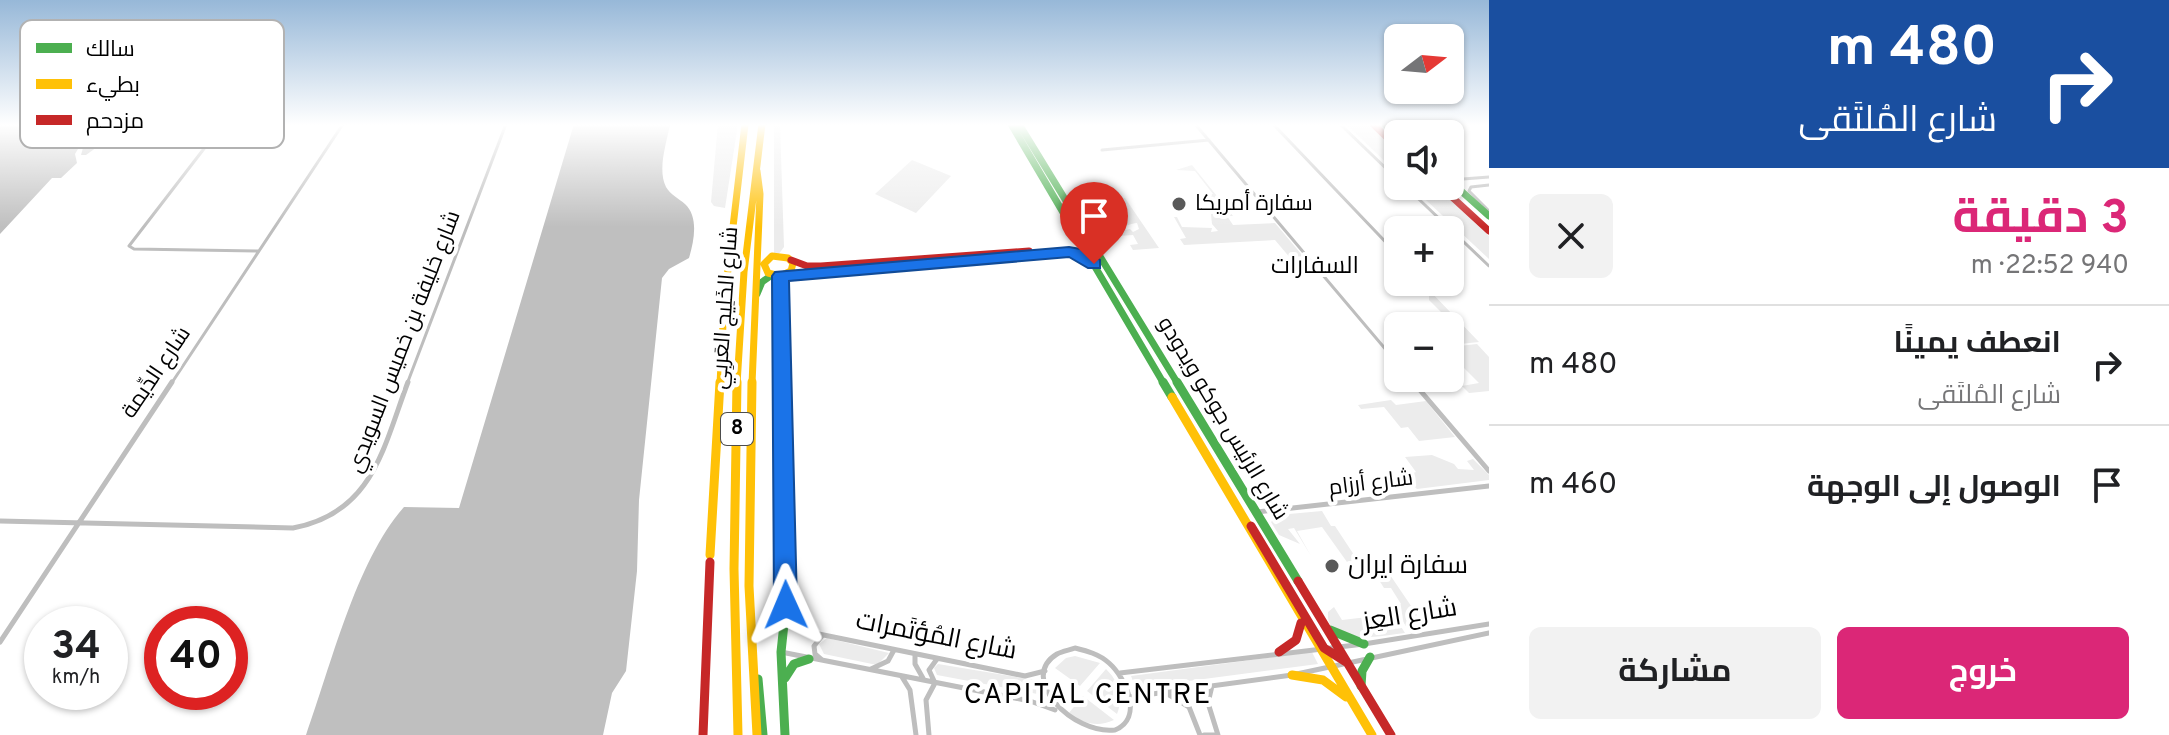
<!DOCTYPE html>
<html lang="ar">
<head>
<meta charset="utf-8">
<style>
  :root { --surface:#fff; --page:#f2f2f2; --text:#202124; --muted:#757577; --line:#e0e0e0; --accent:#db2777 }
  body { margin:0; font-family:Overpass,Cairo,sans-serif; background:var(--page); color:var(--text); direction:rtl; height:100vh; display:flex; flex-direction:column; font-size:30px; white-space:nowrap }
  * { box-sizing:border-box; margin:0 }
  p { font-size:26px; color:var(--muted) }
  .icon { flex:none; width:44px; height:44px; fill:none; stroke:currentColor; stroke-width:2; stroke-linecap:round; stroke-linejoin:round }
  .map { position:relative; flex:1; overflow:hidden; direction:ltr }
  .side { display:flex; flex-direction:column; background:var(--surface); width:680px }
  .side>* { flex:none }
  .guide { background:#1a4fa0; color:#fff; overflow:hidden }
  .needle { width:52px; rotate:74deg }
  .controls { position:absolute; left:1384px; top:24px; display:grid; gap:16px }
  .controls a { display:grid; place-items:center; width:80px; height:80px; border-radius:12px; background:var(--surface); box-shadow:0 2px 6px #0004; font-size:40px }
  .speed { position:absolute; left:24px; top:606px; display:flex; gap:16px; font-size:40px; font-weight:700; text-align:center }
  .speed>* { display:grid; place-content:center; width:104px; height:104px; border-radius:50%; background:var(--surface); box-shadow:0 2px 6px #0004; line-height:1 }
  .speed small { font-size:20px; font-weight:400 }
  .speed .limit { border:12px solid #d22; background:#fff; color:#111 }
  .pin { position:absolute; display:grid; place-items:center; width:68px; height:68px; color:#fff; margin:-82px -34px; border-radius:50% 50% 50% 0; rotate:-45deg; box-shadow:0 0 8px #0007 }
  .pin .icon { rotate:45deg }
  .me { position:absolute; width:88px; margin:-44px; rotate:359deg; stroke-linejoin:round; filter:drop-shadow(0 0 6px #0008) }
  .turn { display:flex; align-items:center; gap:28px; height:168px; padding:0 40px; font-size:36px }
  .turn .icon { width:104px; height:104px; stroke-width:2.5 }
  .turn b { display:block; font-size:56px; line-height:68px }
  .round { display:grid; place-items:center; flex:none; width:84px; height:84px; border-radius:12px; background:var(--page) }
  .overview { display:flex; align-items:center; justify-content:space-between; height:136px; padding:0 40px }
  h1 { font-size:48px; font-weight:700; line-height:60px; color:var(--accent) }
  .button { display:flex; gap:16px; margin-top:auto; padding:16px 40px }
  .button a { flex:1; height:92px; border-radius:12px; background:var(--accent); color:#fff; font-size:32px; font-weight:700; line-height:92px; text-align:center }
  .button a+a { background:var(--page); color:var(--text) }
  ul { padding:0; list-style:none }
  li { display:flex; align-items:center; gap:24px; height:120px; padding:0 40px; border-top:2px solid var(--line) }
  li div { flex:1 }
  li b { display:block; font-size:30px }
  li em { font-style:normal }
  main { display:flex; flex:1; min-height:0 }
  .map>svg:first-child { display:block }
  .green { fill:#ececec }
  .water { fill:#bfbfbf }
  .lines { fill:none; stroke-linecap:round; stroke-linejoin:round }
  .street-far1 { stroke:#bebebe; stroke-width:3 }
  .street { stroke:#bebebe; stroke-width:5 }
  .fast-far1 { stroke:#4caf50; stroke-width:7 }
  .fast { stroke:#4caf50; stroke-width:9 }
  .slow-far1 { stroke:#ffc107; stroke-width:7 }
  .slow { stroke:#ffc107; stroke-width:9 }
  .jam-far1 { stroke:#c62828; stroke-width:7 }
  .jam { stroke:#c62828; stroke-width:9 }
  .route { fill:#1a73e8; stroke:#114b97; stroke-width:2 }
  .poi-dot { fill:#595959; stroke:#fff; stroke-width:3 }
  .labels { text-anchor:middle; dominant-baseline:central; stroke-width:8; stroke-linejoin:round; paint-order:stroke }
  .shield { fill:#fff; stroke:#4c4c4c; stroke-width:2 }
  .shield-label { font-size:20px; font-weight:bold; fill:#000 }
  .poi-label { font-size:22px; fill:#000; stroke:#fff; text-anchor:start }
  .street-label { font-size:22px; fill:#000; stroke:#fff }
  .neighbourhood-label { font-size:24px; fill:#000; stroke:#fff }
  .near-poi-label { font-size:26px; fill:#000; stroke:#fff; text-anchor:start }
  .near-street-label { font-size:26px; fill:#000; stroke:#fff }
  .near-neighbourhood-label { font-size:28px; letter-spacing:2px; fill:#000; stroke:#fff }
  .key { fill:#fff; stroke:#b2b2b2; stroke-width:2 }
  .key-label { font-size:22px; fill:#000 }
</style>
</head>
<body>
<main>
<section class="side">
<div class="guide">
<div class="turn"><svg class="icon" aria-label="right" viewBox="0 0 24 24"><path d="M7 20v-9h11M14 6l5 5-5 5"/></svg><div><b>480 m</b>شارع المُلتَقى</div></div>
</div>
<div class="overview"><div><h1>3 دقيقة</h1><p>940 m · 22:52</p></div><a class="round"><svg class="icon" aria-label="close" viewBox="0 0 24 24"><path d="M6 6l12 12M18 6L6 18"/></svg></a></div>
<ul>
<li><svg class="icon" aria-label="right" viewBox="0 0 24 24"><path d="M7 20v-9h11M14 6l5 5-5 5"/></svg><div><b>انعطف يمينًا</b><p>شارع المُلتَقى</p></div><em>480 m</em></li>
<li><svg class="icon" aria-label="arrive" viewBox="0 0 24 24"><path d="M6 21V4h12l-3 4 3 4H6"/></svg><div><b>الوصول إلى الوجهة</b></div><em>460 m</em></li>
</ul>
<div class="button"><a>خروج</a><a>مشاركة</a></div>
</section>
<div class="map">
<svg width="1489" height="735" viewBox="0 0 1489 735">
  <rect width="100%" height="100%" fill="#fff"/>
  <path class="green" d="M718,124H738L725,208L714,206L711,202Z
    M774,124H780L784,247L778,255L774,253Z
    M1346,124H1368L1398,152V174Z
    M912,160L951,176L916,213L875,194Z
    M1192,165L1233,216H1227L1233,225L1275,223L1302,255L1300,258L1291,259L1275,240L1184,245L1180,239L1186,238L1174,217H1177L1182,227L1212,228L1211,232L1218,231L1212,224L1211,214L1205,211V205L1198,195L1213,194L1195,171L1176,170Z
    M1411,186H1435L1489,236V259Z
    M1125,198L1159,248L1133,250L1130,245L1138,244L1133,235L1118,236L1116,232L1130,229L1133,232L1139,229L1137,223C1128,223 1117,234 1108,220L1122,218L1112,203L1104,204L1102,200Z
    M1429,290L1479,342L1450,345V326H1427L1424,320L1446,317L1429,300Z
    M1477,344L1489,357V391L1469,393L1462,386L1479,383L1450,354V347Z
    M1391,400L1396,405L1426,401L1455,437L1419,441L1408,427L1401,428L1384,407L1361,409L1358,405Z
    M1432,455L1454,464L1458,469L1474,470L1467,461L1473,459L1489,475V480L1417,489L1409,481L1415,480L1411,474L1416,472L1405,457Z
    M1322,511L1331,526H1335L1358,561L1347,562L1322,527L1297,531L1311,556L1294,528L1288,529L1300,544L1279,535L1271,522L1278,515Z
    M1367,561H1371L1375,566H1384L1426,628L1411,634L1393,606L1401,604L1391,588H1384Z
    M1334,607L1342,620L1393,614L1405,633C1384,635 1325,649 1328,612Z
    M827,638L889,653L877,665L824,654L819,644Z
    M1312,652L1318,664L1136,688L1131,676Z
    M1075,656L1100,663L1080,686L1055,668L1066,658Z
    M938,664L1040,681L1043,695L937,675L934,668Z
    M1106,669C1119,682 1124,696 1117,714L1087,691Z
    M1083,696L1114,720C1096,728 1086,723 1068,714Z"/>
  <path class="water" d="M0,124H108L92,141L97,147L86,155H81L83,148L78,149L75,154L77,163L61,178H52L0,234Z
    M574,124H670C667,142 657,169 666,187C670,194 679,199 685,204C699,217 694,241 689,258L669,269L662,278L639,500L637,571L626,671L612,693L603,735H306C331,666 356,561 404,507L459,508Z"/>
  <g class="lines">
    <path class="street-far1" d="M223,124L129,246L134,249L259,251
      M1195,124L1398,364
      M1273,124L1398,255
      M1340,124L1398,180
      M1102,150L1209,140
      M1450,175L1463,179L1489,177
      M1489,185L1471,187L1469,191L1489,211
      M1405,186L1489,266
      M1410,378L1415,384
      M171,384L343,124
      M407,384L506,124"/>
    <path class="street" d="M1413,382L1489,471
      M1257,512L1489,486
      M0,521L293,528C373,513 383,448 408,382
      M787,611L796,626L809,632L1025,676L1045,671
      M822,636L814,646L815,654L822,660
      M0,642L172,382
      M1075,648C1087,651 1099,654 1109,663C1126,678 1144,718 1115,730C1073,735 1017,678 1057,654C1062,651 1070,650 1075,648Z
      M781,652L1030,701L1055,710
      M915,654V664L924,680
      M871,669L888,661L894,650
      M1120,673L1364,644L1489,624
      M902,677L910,690L916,735
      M1212,686L1208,703L1218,735
      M1166,693L1189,707L1200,735
      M1130,697L1292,675L1489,633
      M929,735L926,700L935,683L929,670L937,659
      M1204,735H1214"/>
    <path class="fast-far1" d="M1011,124L1164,384
      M1019,124L1178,384
      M1385,124L1398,135
      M1450,181L1489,216
      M787,274L1069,252L1088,259
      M780,276L782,384
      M757,294L762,282L772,275"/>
    <path class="fast" d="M782,382L786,605L781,652L785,735
      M1163,382L1172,397
      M1177,382L1298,581
      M1330,630L1364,644
      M785,678L794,664L809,659
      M758,679L763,735
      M1361,686L1362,671L1370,657"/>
    <path class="slow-far1" d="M772,256L788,258L793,263L791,271L780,276L768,273L764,264Z
      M720,384L724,304L745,124
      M737,384L744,272L762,124
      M752,384L760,194L757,171"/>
    <path class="slow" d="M737,382L734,569L738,735
      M752,382L749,586L757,735
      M1172,397L1372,735
      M710,555L720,382
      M1292,675L1323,680L1346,697"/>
    <path class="jam-far1" d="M1373,124L1398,148
      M1440,186L1489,231
      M791,260L807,266H821L1029,251"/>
    <path class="jam" d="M1251,526L1324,648L1346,662
      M1298,581L1391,735
      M1279,652L1296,640L1301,623
      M703,735L710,562"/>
  </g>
  <linearGradient id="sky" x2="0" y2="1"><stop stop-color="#97b8d8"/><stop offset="0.55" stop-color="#fff"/><stop offset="1" stop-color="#fff" stop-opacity="0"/></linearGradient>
  <rect width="1489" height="227" fill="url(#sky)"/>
  <path class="route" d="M1069,247L1086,250L1100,260V268H1088L1069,257L789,281L797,605L794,612L786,615L778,612L774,605L772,276L775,272Z"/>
  <g class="poi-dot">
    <circle cx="1179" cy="204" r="8"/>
    <circle cx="1332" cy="566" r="8"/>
  </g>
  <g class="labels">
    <rect class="shield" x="721" y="413" width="32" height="32" rx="6"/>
    <g class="shield-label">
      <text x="737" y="429">8</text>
    </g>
    <g class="poi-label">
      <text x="1195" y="204">سفارة أمريكا</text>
    </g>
    <g class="street-label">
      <text transform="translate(726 308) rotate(-86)">شارع الخَلِيج العَربِي</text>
      <text transform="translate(405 342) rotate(-69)">شارع خليفة بن خميس السويدي</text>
      <text transform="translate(157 373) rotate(-56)">شارع الدِّيمة</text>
      <text transform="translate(1222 419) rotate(59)">شارع الرئيس جوكو ويدودو</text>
      <text transform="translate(1371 484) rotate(-7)">شارع أرزام</text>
    </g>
    <g class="neighbourhood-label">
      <text x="1315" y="267">السفارات</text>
    </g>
    <g class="near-poi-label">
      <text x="1348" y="566">سفارة ايران</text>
    </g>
    <g class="near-street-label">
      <text transform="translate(1410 616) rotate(-9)">شارع العِز</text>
      <text transform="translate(936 637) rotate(11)">شارع المُؤتَمرات</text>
    </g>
    <g class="near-neighbourhood-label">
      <text x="1088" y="696">CAPITAL CENTRE</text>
    </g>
  </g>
  <rect x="20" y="20" width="264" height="128" rx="12" class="key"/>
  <rect x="36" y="43" width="36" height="10" fill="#4caf50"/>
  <rect x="36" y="79" width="36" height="10" fill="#ffc107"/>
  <rect x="36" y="115" width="36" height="10" fill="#c62828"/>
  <g class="key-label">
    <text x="86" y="56">سالك</text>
    <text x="86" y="92">بطيء</text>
    <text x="86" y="128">مزدحم</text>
  </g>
</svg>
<div class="controls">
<a><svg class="needle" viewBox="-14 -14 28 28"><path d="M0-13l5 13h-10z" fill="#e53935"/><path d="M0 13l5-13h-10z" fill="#757577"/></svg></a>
<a><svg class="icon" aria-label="sound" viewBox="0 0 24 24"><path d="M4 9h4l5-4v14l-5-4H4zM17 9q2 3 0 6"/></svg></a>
<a>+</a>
<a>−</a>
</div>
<div class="speed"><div>34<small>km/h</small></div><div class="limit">40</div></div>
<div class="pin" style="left:1094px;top:264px;background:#d93025"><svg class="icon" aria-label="arrive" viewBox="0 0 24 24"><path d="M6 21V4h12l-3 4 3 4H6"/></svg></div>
<svg class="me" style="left:786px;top:605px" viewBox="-20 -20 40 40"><path d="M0-17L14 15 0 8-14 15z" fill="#1a73e8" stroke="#fff" stroke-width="4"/></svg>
</div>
</main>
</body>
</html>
